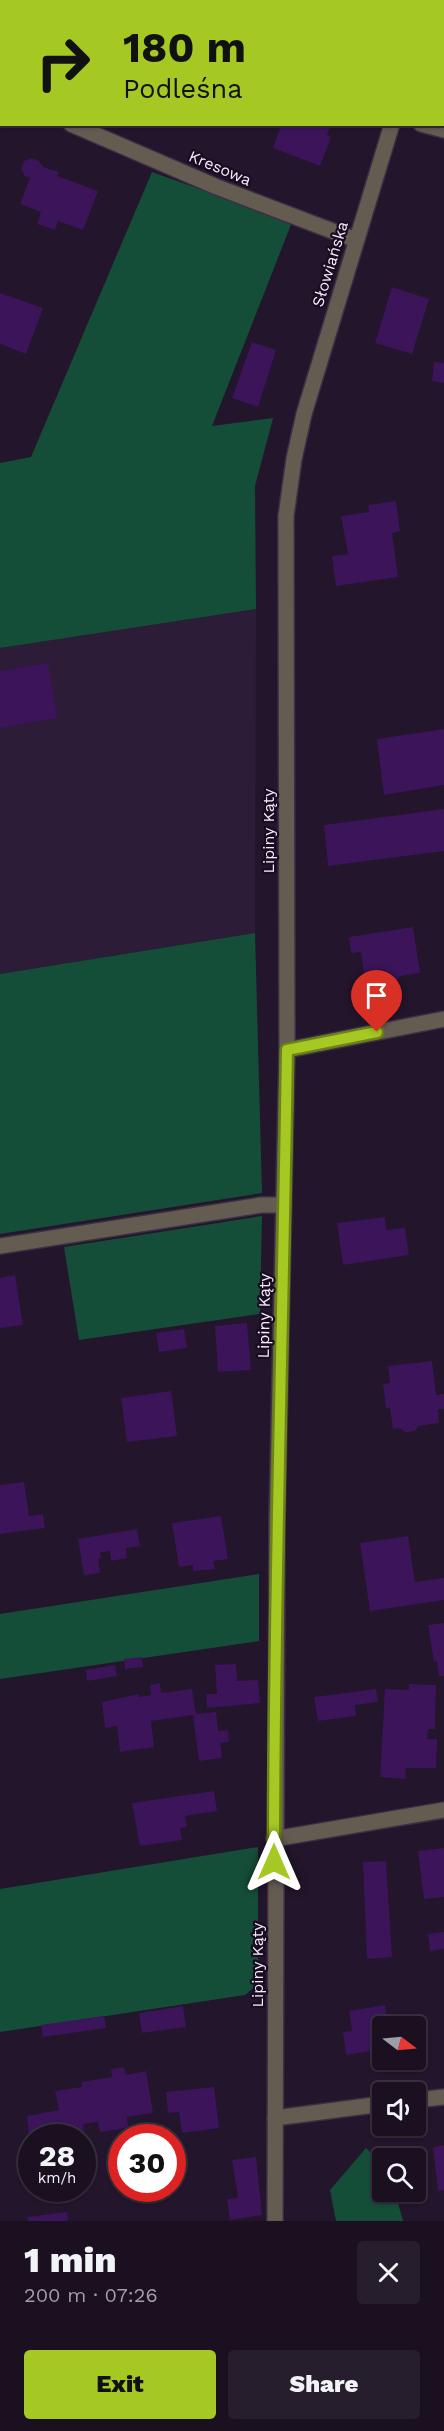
<!DOCTYPE html>
<html lang="en">
<head>
<meta charset="utf-8">
<style>
  :root { --surface:#1a1020; --page:#271e2d; --text:#f1f3f6; --muted:#9f9da5; --line:#38303e; --accent:#a5c822 }
  body { margin:0; font-family:"Work Sans",sans-serif; background:var(--page); color:var(--text); height:100vh; display:flex; flex-direction:column; font-size:22px; white-space:nowrap }
  * { box-sizing:border-box; margin:0 }
  p { font-size:20px; color:var(--muted) }
  .icon { flex:none; width:33px; height:33px; fill:none; stroke:currentColor; stroke-width:2; stroke-linecap:round; stroke-linejoin:round }
  .map { position:relative; height:2221px; overflow:hidden }
  .panel { display:flex; flex-direction:column; background:var(--surface); flex:1 }
  .panel>* { flex:none }
  .guide { position:absolute; left:0px; top:0px; width:444px; height:126px; box-shadow:0 2px 4px #0004,0 0 0 2px var(--line); background:#a5c822; color:#111; overflow:hidden }
  .needle { width:39px; rotate:106deg }
  .tools { position:absolute; left:372px; top:2016px; display:grid; gap:12px }
  .tools a { display:grid; place-items:center; width:54px; height:54px; border-radius:6px; background:var(--surface); box-shadow:0 2px 4px #0004,0 0 0 2px var(--line); font-size:30px }
  .speed { position:absolute; left:18px; top:2124px; display:flex; gap:12px; font-size:30px; font-weight:700; text-align:center }
  .speed>* { display:grid; place-content:center; width:78px; height:78px; border-radius:50%; background:var(--surface); box-shadow:0 2px 4px #0004,0 0 0 2px var(--line); line-height:1 }
  .speed small { font-size:15px; font-weight:400 }
  .speed .limit { border:9px solid #d22; background:#fff; color:#111 }
  .pin { position:absolute; display:grid; place-items:center; width:51px; height:51px; color:#fff; margin:-62px -26px; border-radius:50% 50% 50% 0; rotate:-45deg; box-shadow:0 0 6px #0007 }
  .pin .icon { rotate:45deg }
  .me { position:absolute; width:66px; margin:-33px; rotate:0deg; stroke-linejoin:round; filter:drop-shadow(0 0 4px #0008) }
  .turn { display:flex; align-items:center; gap:21px; height:126px; padding:0 24px; font-size:27px }
  .turn .icon { width:78px; height:78px; stroke-width:2.5 }
  .turn b { display:block; font-size:42px; line-height:51px }
  .round { display:grid; place-items:center; flex:none; width:63px; height:63px; border-radius:6px; background:var(--page) }
  .headline { display:flex; align-items:center; justify-content:space-between; height:102px; padding:0 24px }
  h1 { font-size:36px; font-weight:800; line-height:45px }
  .cta { display:flex; gap:12px; margin-top:auto; padding:12px 24px }
  .cta a { flex:1; height:69px; border-radius:6px; background:var(--accent); color:#111; font-size:24px; font-weight:800; line-height:69px; text-align:center }
  .cta a+a { background:var(--page); color:var(--text) }
  .map>svg:first-child { display:block }
  .built { fill:#2d1c38 }
  .green { fill:#154e38 }
  .building { fill:#3b145a }
  .lines { fill:none; stroke-linecap:round; stroke-linejoin:round }
  .minor-casing { stroke:#3c2f44; stroke-width:18 }
  .minor { stroke:#645c51; stroke-width:15 }
  .route-casing { stroke:#6b8216; stroke-width:15 }
  .route { stroke:#a5c822; stroke-width:10 }
  .labels { text-anchor:middle; dominant-baseline:central; stroke-width:4.5; stroke-linejoin:round; paint-order:stroke }
  .street-label { font-size:16px; fill:#f5ecfb; stroke:#190c21 }
</style>
</head>
<body>
<div class="map">
<svg width="444" height="2221" viewBox="0 0 444 2221">
  <rect width="100%" height="100%" fill="#23152b"/>
  <path class="built" d="M256,609L255,933L0,974V648Z"/>
  <path class="green" d="M152,172L292,222L212,426L273,418L255,486L256,609L0,648V463L31,457Z
    M255,933L262,1193L0,1234V974Z
    M262,1216L260,1314L79,1340L64,1247Z
    M259,1574V1641L0,1679V1614Z
    M258,1847V1984L245,1995L0,2032V1889Z
    M366,2148L382,2164V2192H395L403,2221H336L330,2190Z"/>
  <path class="building" d="M282,124H331L327,135L331,137L320,166L273,148Z
    M31,158L39,161L43,167L59,172L57,176L98,191L83,230L58,221L55,230L37,224L41,212L20,204L30,178L25,176L21,169L24,161Z
    M392,287L429,299L412,354L375,343Z
    M0,293L43,308L26,354L0,344Z
    M252,342L276,350L258,407L232,398Z
    M434,362L444,363V383L432,381Z
    M396,501L400,531L392,533L398,577L336,586L332,556L348,554L341,516L369,512L368,505Z
    M48,663L57,718L0,728V671Z
    M444,729V785L384,795L377,739Z
    M444,809V851L328,866L324,825Z
    M413,927L420,973L400,976L397,981L390,982L385,978L365,981L361,952L351,953L349,937Z
    M385,1217L386,1230L405,1228L409,1255L343,1265L337,1223Z
    M15,1275L23,1325L0,1328V1278Z
    M247,1323L251,1370L218,1372L215,1326Z
    M184,1329L187,1348L159,1352L156,1333Z
    M432,1361L436,1395L444,1394V1409H438L439,1423L418,1426L415,1431L405,1432L400,1428L393,1429L390,1408H386L383,1384L390,1383L388,1366Z
    M171,1391L177,1436L127,1442L121,1398Z
    M24,1482L29,1516L43,1514L45,1528L0,1534V1485Z
    M221,1516L228,1559L213,1561L215,1569L193,1571V1565L179,1567L172,1523Z
    M137,1529L140,1546L126,1548L127,1558L111,1561L110,1551L100,1552L101,1558H98L100,1573L84,1575L78,1539Z
    M408,1536L415,1582L444,1578V1600L370,1611L360,1543Z
    M444,1623V1676H439L437,1661L434,1662L428,1625Z
    M142,1657L143,1667L125,1669L124,1659Z
    M236,1664L237,1681L258,1680L260,1703L207,1708L206,1694H217L215,1665Z
    M115,1665L117,1676L87,1681L86,1670Z
    M160,1683L161,1693L192,1689L196,1714L216,1712L218,1731L228,1730L229,1742L220,1743L222,1758L199,1761L193,1715L151,1721L154,1747L120,1752L117,1726L105,1728L102,1702L139,1694V1697L151,1695L150,1685Z
    M409,1684L436,1685L435,1729H428L427,1739H437L436,1768H406L405,1779L380,1777L385,1689L409,1690Z
    M376,1689L378,1702L355,1705L356,1716L318,1721L314,1697Z
    M214,1791L217,1811L185,1816L187,1827L180,1828L182,1840L140,1846L132,1803Z
    M444,1848V1897L424,1899L418,1851Z
    M386,1861L392,1957L367,1959L363,1862Z
    M444,1932V1949L430,1951L428,1934Z
    M385,2005L388,2026H382V2055L371,2057V2051L346,2055L343,2032L352,2031L349,2011Z
    M183,2006L186,2027L142,2033L139,2013Z
    M104,2016L106,2028L43,2037L41,2025Z
    M124,2067L126,2075L146,2071L153,2113L127,2117L128,2127L114,2130L100,2132L98,2122L83,2124L85,2142L82,2143V2138H32L30,2147L27,2116L59,2110L55,2091L82,2087L81,2082L112,2077L111,2069Z
    M214,2087L219,2128L182,2133L179,2112L168,2113L166,2092Z
    M444,2145V2190L438,2191L433,2147Z
    M256,2157L262,2215L230,2220L227,2199L238,2198L232,2160Z
    M67,2212L68,2221H28L27,2217Z"/>
  <g class="lines">
    <g class="minor-casing">
      <path id="minor" d="M429,2L430,0
        M0,97L2,98
        M71,124L217,187L356,240
        M421,124L444,130
        M287,1050L444,1019
        M0,1246L261,1205H284
        M274,1839L444,1810
        M416,2100L444,2097
        M275,2118L382,2104
        M275,2221L277,1519L287,1050L286,516L294,459L304,414L392,124"/>
    </g>
    <use href="#minor" class="minor"/>
  </g>
  <g class="lines">
    <g class="route-casing">
      <path id="route" d="M274,1862C274,1591 283,1321 287,1050L377,1032"/>
    </g>
    <use href="#route" class="route"/>
  </g>
  <g class="labels">
    <g class="street-label">
      <text transform="translate(220 168) rotate(23)">Kresowa</text>
      <text transform="translate(330 264) rotate(-73)">Słowiańska</text>
      <text transform="translate(268 831) rotate(-90)">Lipiny Kąty</text>
      <text transform="translate(264 1316) rotate(-89)">Lipiny Kąty</text>
      <text transform="translate(257 1965) rotate(-90)">Lipiny Kąty</text>
    </g>
  </g>
</svg>
<div class="tools">
<a><svg class="needle" viewBox="-14 -14 28 28"><path d="M0-13l5 13h-10z" fill="#e53935"/><path d="M0 13l5-13h-10z" fill="#9f9da5"/></svg></a>
<a><svg class="icon" aria-label="sound" viewBox="0 0 24 24"><path d="M4 9h4l5-4v14l-5-4H4zM17 9q2 3 0 6"/></svg></a>
<a><svg class="icon" aria-label="search" viewBox="0 0 24 24"><circle cx="10" cy="10" r="6"/><path d="M15 15l6 6"/></svg></a>
</div>
<div class="speed"><div>28<small>km/h</small></div><div class="limit">30</div></div>
<div class="pin" style="left:377px;top:1032px;background:#d93025"><svg class="icon" aria-label="arrive" viewBox="0 0 24 24"><path d="M6 21V4h12l-3 4 3 4H6"/></svg></div>
<svg class="me" style="left:274px;top:1862px" viewBox="-20 -20 40 40"><path d="M0-17L14 15 0 8-14 15z" fill="#a5c822" stroke="#fff" stroke-width="4"/></svg>
<div class="guide">
<div class="turn"><svg class="icon" aria-label="right" viewBox="0 0 24 24"><path d="M7 20v-9h11M14 6l5 5-5 5"/></svg><div><b>180 m</b>Podleśna</div></div>
</div>
</div>
<section class="panel">
<div class="headline"><div><h1>1 min</h1><p>200 m · 07:26</p></div><a class="round"><svg class="icon" aria-label="close" viewBox="0 0 24 24"><path d="M6 6l12 12M18 6L6 18"/></svg></a></div>
<div class="cta"><a>Exit</a><a>Share</a></div>
</section>
</body>
</html>
